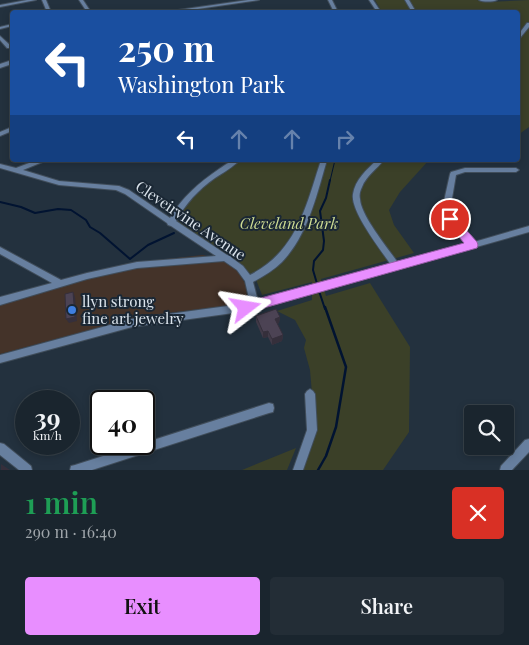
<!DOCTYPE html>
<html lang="en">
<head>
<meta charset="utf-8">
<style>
  :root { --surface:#1a252e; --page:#232d36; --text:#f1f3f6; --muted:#9fa5aa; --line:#38424a; --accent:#e88eff }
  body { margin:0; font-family:"Playfair Display",serif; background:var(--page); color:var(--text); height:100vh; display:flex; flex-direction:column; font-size:19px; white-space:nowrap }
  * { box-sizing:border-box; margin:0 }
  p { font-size:16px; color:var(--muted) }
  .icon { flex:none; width:28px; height:28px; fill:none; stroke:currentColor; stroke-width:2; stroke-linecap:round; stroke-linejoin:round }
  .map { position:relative; height:470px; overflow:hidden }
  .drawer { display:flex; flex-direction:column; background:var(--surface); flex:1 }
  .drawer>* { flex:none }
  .hud { position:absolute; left:10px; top:10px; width:510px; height:152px; border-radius:5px; box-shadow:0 2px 8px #0003,0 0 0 1px var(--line); background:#1a4fa0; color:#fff; overflow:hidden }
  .tools { position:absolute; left:464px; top:405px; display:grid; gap:10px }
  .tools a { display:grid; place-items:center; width:50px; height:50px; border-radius:5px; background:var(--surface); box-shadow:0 2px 8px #0003,0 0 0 1px var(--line); font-size:25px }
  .speed { position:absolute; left:15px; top:390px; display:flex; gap:10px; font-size:25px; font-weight:700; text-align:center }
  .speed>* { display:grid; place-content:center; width:65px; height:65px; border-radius:50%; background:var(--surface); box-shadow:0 2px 8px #0003,0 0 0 1px var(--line); line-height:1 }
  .speed small { font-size:12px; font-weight:400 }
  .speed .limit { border:2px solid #111; border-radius:8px; background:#fff; color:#111 }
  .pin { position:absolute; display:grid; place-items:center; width:42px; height:42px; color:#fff; margin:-21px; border:2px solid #fff; border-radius:50%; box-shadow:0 1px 5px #0007 }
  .me { position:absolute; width:55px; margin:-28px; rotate:76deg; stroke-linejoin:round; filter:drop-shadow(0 0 4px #0008) }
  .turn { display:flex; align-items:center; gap:18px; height:105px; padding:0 25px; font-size:22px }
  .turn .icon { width:65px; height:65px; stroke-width:2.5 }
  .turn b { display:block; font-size:35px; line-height:42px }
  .lanes { display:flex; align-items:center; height:48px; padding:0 25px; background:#0003; justify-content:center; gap:25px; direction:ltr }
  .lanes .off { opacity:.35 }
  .round { display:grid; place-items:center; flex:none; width:52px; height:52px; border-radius:5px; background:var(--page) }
  .summary { display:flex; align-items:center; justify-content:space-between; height:85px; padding:0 25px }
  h1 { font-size:30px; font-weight:600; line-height:38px; color:#1e9e55 }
  .primary-button { display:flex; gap:10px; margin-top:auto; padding:10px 25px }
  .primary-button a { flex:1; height:58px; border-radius:5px; background:var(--accent); color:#111; font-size:20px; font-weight:600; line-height:58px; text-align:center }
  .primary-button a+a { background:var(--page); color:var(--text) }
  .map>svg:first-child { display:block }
  .commercial { fill:#443329 }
  .green { fill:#3b4028 }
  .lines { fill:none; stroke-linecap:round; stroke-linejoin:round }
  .stream-far2 { stroke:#011331; stroke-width:1 }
  .stream-far1 { stroke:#011331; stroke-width:2 }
  .stream { stroke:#011331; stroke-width:2.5 }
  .minor-casing { stroke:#404d5a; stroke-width:2 }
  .minor { fill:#677f9f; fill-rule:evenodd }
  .wall { fill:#413a48 }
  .shaded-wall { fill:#352f3b }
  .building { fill:#4c4354; stroke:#352f3b }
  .route { fill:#e88eff; stroke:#975ca6 }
  .shop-dot { fill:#3f7fe0; stroke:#1a2734; stroke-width:2 }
  .labels { text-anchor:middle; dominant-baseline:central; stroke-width:4; stroke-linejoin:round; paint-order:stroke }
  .street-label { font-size:15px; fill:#dae3eb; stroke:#1a2734 }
  .park-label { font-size:15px; font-style:italic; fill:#cedc93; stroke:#1a2734 }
  .poi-label { font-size:15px; fill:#dae3eb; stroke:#1a2734; text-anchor:start }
</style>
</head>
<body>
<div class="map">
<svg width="529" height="470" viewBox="0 0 529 470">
  <rect width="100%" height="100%" fill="#23313e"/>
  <path class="commercial" d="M203,255L225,261L237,270L246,285L247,296L243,304L141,316L0,354V298L73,276L129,263Z"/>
  <path class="green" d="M375,0H477L487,2L529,0V127L518,135V12H382Z
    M242,160H429L400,192L389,210L394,225L414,253L321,279L326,296L370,283L410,347L409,432L383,470H303L313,444L315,428L310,370L304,348L306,340L295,320L277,311L312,300V282L262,295L255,277L178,222C189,189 216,179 242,160Z
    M296,448L287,470H242Z"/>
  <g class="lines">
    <path class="stream-far2" d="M330,181L335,160"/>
    <path class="stream-far1" d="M0,202L21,207L35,213L58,209L71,210L86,220L90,227L100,233L130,259L148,245L174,233
      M318,287L313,270L314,261L323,250L324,241L320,211L326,198L330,180
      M319,291L325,309"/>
    <path class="stream" d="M318,470L326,456L336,427L346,367L325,307"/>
    <g class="minor-casing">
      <path id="minor" d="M27,0H36L0,7V5Z
        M42,0H46L51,12H47Z
        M79,0H83L91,12H87Z
        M248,0H259L177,12H169L171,11Z
        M328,0H332L338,12H334Z
        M369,0H373L381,12H377Z
        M405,0H409L416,12H412Z
        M479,0H497C493,2 483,2 479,0Z
        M527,23H529V27L520,38H518V35Z
        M12,24V26L0,29V27Z
        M0,36L11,46V48H7L0,40Z
        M12,60V64L0,68V64Z
        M12,127V131L0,136V132Z
        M37,160H46L45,161L23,170L59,181L119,186L129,190L170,218C182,197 199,183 219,169C227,164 230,160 240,160C233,167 223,173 215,178C198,190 186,203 176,221L227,255L231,256L232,258L243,266L250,275C297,251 306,206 321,160H327C317,194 308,235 282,262C274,270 264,276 253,282L258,301L391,265C381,250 350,211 353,194C355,180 367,169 377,160H384C377,169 366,176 362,187C360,191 359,195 360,199C361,216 388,248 398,263L466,244L447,221L442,210L450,174L451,172L465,168H516L519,170L516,172H465L456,175L450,210L453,218L474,242L529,226V232L255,310L132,327L0,363V355L132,319L250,303L245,281L237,270L224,261L137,268L87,279L0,305V297L52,283L0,254V247L61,280L87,273L137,262L216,256L171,226L168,225L167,223L125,194L116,190L59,185L0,168V164L16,168Z
        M310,389L313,391L315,394L317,430L303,470H293L307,430L305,394L307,391Z
        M269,403L273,404L274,408L273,412L269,413L92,470H70L71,466L75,465Z
        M529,439V452L512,470H500L501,466L525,440Z
        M0,443L4,444L31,466L32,470H19L0,455Z"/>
    </g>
    <use href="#minor" class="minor"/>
  </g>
  <path class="wall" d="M256,316L280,317L279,323L277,324L283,335L282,341L272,345L268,337L263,338L256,322Z"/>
  <path class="shaded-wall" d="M73,292L75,297L77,321L69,323L66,319Z
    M280,317L279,323L274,325L275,319Z
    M268,331V337L263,338V332Z
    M283,335L282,341L272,345V339Z
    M1,464L10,470H1Z"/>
  <path class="building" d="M73,292L75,317L66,319L65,294Z
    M276,309L280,317L275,319L283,335L272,339L268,331L263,332L256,316Z"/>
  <path class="route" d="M450,215L454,216L477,242L478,245L477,248L246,313L241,312L239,308L241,304L246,302L464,243L444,219Z"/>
  <circle class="shop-dot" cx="72" cy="310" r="5"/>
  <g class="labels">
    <g class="street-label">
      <text transform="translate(191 220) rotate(34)">Cleveirvine Avenue</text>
    </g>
    <g class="park-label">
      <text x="289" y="223">Cleveland Park</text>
    </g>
    <g class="poi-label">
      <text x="82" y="301">llyn strong<tspan x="82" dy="17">fine art jewelry</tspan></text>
    </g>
  </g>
</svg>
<div class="tools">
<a><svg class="icon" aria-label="search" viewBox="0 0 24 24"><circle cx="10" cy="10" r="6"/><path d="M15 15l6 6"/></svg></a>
</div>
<div class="speed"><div>39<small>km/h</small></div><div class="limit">40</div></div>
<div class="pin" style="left:450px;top:219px;background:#d93025"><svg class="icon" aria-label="arrive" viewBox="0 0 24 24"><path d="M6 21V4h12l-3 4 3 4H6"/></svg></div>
<svg class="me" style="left:246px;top:308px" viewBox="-20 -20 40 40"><path d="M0-17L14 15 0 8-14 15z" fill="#e88eff" stroke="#fff" stroke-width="4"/></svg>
<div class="hud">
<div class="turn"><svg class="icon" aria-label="left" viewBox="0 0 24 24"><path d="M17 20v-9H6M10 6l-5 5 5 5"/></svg><div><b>250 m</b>Washington Park</div></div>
<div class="lanes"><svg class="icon" aria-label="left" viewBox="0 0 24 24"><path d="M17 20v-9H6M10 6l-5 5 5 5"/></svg><svg class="icon off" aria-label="ahead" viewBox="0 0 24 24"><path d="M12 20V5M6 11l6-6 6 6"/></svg><svg class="icon off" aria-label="ahead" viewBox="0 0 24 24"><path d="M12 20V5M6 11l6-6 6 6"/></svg><svg class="icon off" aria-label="right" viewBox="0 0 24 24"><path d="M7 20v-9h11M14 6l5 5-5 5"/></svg></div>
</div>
</div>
<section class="drawer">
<div class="summary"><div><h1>1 min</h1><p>290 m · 16:40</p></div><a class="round" style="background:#d93025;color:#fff"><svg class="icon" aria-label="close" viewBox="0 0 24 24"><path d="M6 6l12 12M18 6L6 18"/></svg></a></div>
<div class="primary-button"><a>Exit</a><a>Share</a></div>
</section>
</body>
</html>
